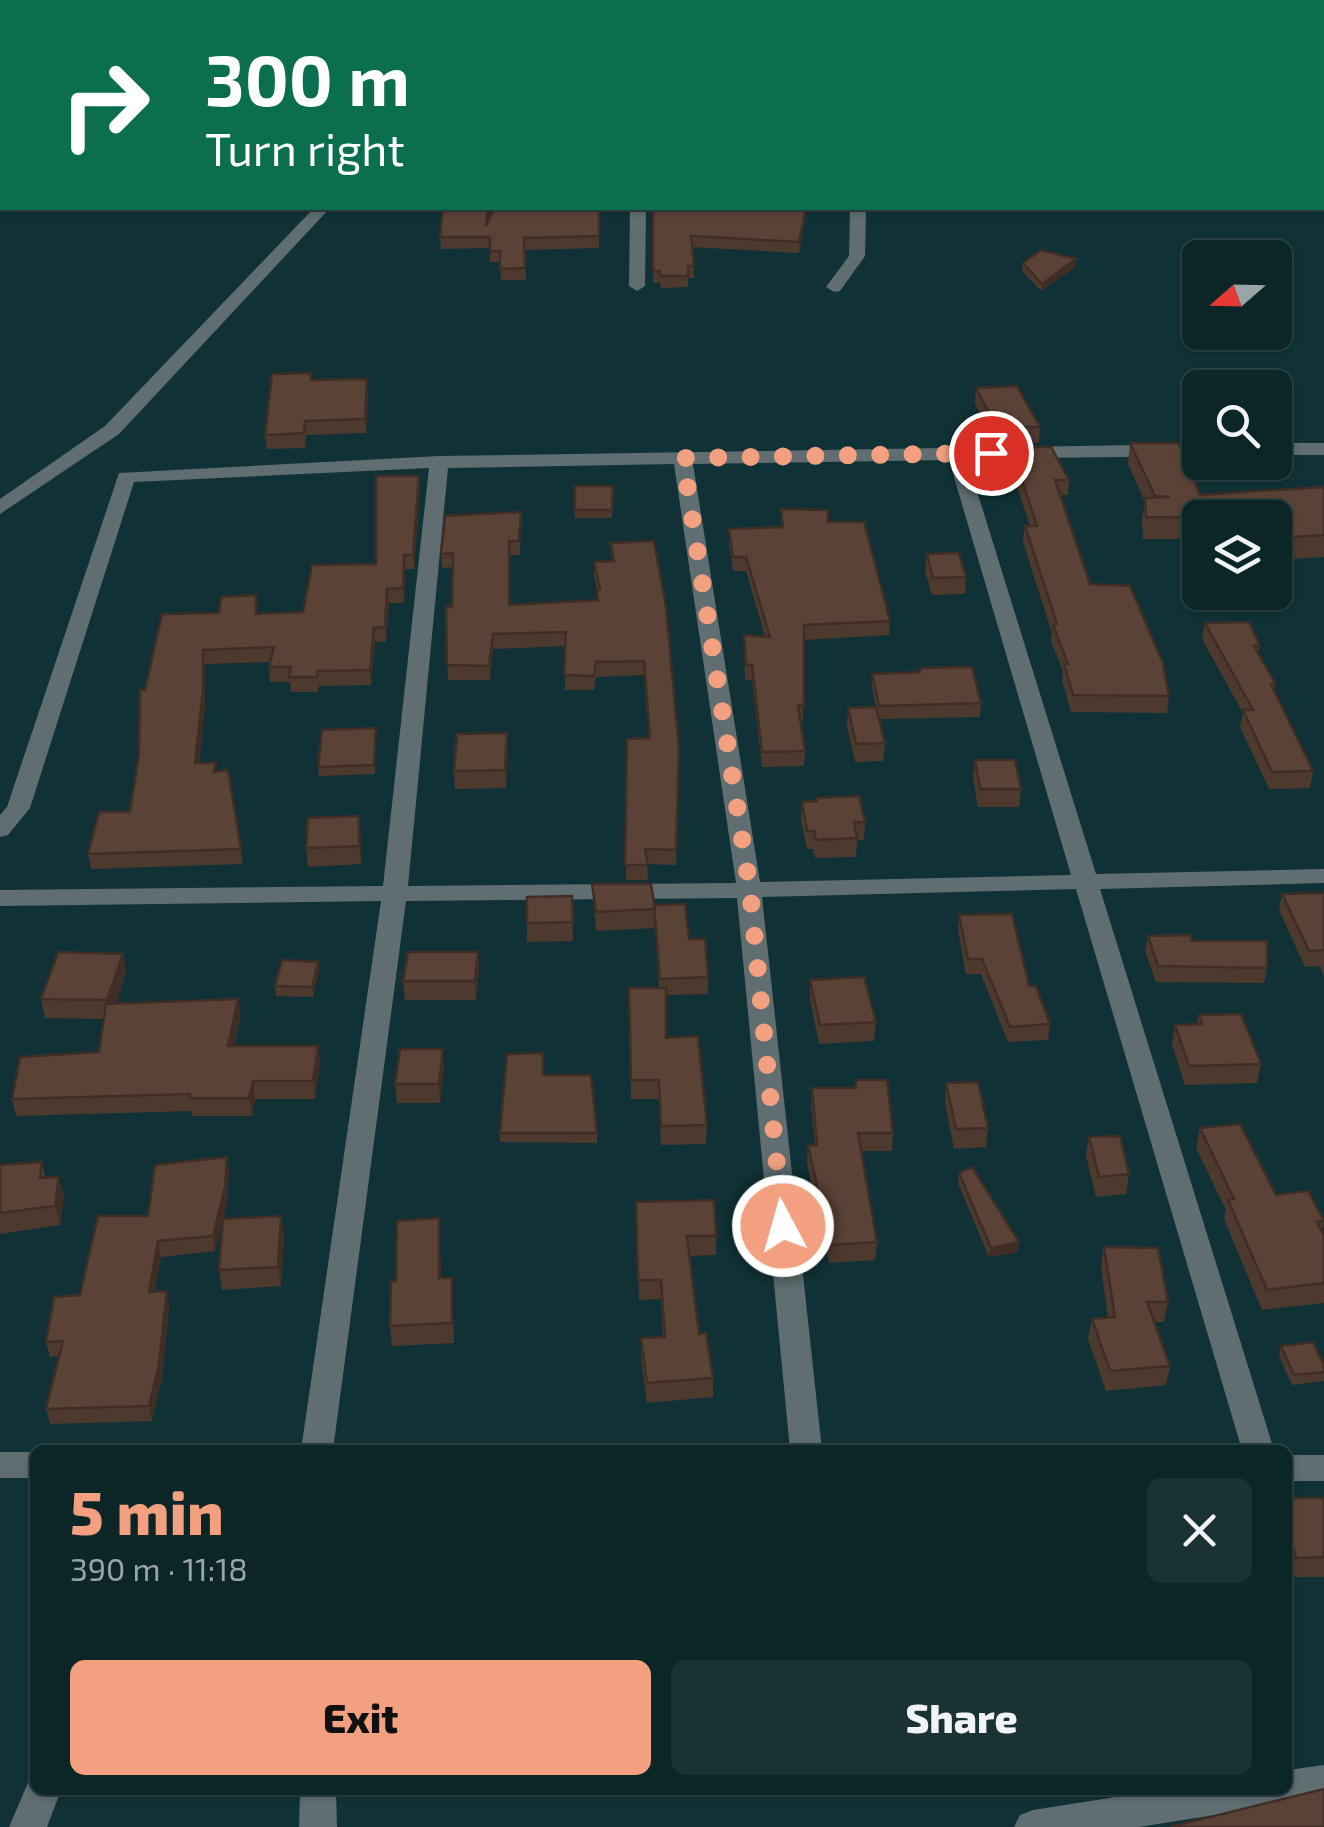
<!DOCTYPE html>
<html lang="en">
<head>
<meta charset="utf-8">
<style>
  :root { --surface:#0c2628; --page:#1a3234; --text:#f1f3f6; --muted:#9aa5a8; --line:#2c4345; --accent:#f2a07f }
  body { margin:0; font-family:"Exo 2",sans-serif; background:var(--page); color:var(--text); height:100vh; display:flex; flex-direction:column; font-size:38px; white-space:nowrap }
  * { box-sizing:border-box; margin:0 }
  p { font-size:32px; color:var(--muted) }
  .icon { flex:none; width:55px; height:55px; fill:none; stroke:currentColor; stroke-width:2; stroke-linecap:round; stroke-linejoin:round }
  .map { position:relative; flex:1; overflow:hidden }
  .details { position:absolute; left:30px; top:1445px; width:1262px; height:350px; display:flex; flex-direction:column; background:var(--surface); border-radius:15px; box-shadow:0 2px 8px #0004,0 0 0 2px var(--line) }
  .details>* { flex:none }
  .top-card { position:absolute; left:0px; top:0px; width:1325px; height:210px; box-shadow:0 2px 8px #0004,0 0 0 2px var(--line); background:#0b6e4f; color:#fff; overflow:hidden }
  .needle { width:65px; rotate:250deg }
  .tools { position:absolute; left:1182px; top:240px; display:grid; gap:20px }
  .tools a { display:grid; place-items:center; width:110px; height:110px; border-radius:15px; background:var(--surface); box-shadow:0 2px 8px #0004,0 0 0 2px var(--line); font-size:50px }
  .pin { position:absolute; display:grid; place-items:center; width:85px; height:85px; color:#fff; margin:-42px; border:5px solid #fff; border-radius:50%; box-shadow:0 2px 10px #0007 }
  .me { position:absolute; width:110px; margin:-55px; rotate:354deg; stroke-linejoin:round; filter:drop-shadow(0 0 8px #0008) }
  .turn { display:flex; align-items:center; gap:35px; height:210px; padding:0 40px; font-size:45px }
  .turn .icon { width:130px; height:130px; stroke-width:2.5 }
  .turn b { display:block; font-size:70px; line-height:85px }
  .round { display:grid; place-items:center; flex:none; width:105px; height:105px; border-radius:15px; background:var(--page) }
  .head { display:flex; align-items:center; justify-content:space-between; height:170px; padding:0 40px }
  h1 { font-size:60px; font-weight:800; line-height:75px; color:var(--accent) }
  .button { display:flex; gap:20px; margin-top:auto; padding:20px 40px }
  .button a { flex:1; height:115px; border-radius:15px; background:var(--accent); color:#111; font-size:40px; font-weight:800; line-height:115px; text-align:center }
  .button a+a { background:var(--page); color:var(--text) }
  .map>svg:first-child { display:block }
  .lines { fill:none; stroke-linecap:round; stroke-linejoin:round }
  .street { fill:#606e71; fill-rule:evenodd }
  .secondary { fill:#7d9497; fill-rule:evenodd }
  .wall { fill:#4e392f }
  .shaded-wall { fill:#402e26 }
  .building { fill:#5b4237; stroke:#402e26; stroke-width:2.5 }
  .route { stroke:#f2a07f; stroke-width:18; stroke-dasharray:0 32.4 }
</style>
</head>
<body>
<div class="map">
<svg width="1324" height="1827" viewBox="0 0 1324 1827">
  <rect width="100%" height="100%" fill="#103236"/>
  <g class="lines">
    <path class="street" d="M757,0H769L770,2H758Z
      M314,208H330L119,434L0,514V499L105,426Z
      M630,208H646L645,286L637,291L629,286Z
      M850,208H866L865,256L840,291L834,292L826,287L849,256Z
      M1275,443H1324V455H1275Z
      M1200,444V456L967,459L1096,874L1324,869V883L1100,889L1274,1450H1242L1076,889L762,897L822,1450H790L737,898L406,901L333,1450H301L381,901L0,906V890L383,886L429,468L134,482L30,808L8,835L0,837V815L7,807L119,473L439,456ZM949,460L1071,875L760,882L693,464ZM674,464L736,883L408,886L448,468Z
      M0,1452H35V1478H0Z
      M1288,1455H1324V1481H1288Z
      M1324,1765V1797L1288,1803L1279,1799L1265,1807L1139,1827H1014L1020,1815L1033,1810L1160,1790H1288V1770Z
      M35,1776V1790H61L47,1827H9L30,1778Z
      M300,1790H336L337,1827H299Z"/>
    <path class="secondary" d="M1242,0H1254L1255,2H1243Z
      M1322,190H1324V203L1322,202Z"/>
  </g>
  <path class="wall" d="M1302,0H1324V42L1322,40V2H1303Z
    M443,208H489L488,222L599,208V248L525,250L526,280H501L500,262H490V248L441,249L440,237Z
    M653,208H807L799,253L692,247L694,278H688V287L661,288L660,283H653Z
    M1023,263L1075,267L1041,291L1022,271Z
    M312,380L368,392L366,433L306,435L305,448L267,449L265,435Z
    M976,388L1040,427L1039,443H1003L1000,432L990,433L975,404Z
    M1130,443L1200,495L1324,487V557L1275,560V518H1200V539H1143L1142,519L1145,502L1128,464Z
    M1011,447L1069,480L1068,495H1060L1090,584L1169,696L1167,713L1071,712L1062,680L1063,671L1051,641L1052,633L1023,542L1025,526H1030L1009,462Z
    M419,476L420,489L414,569H405L404,603H389L386,642H375L371,685L319,686L318,692H291L290,682H270L269,667L270,662L205,664V705L199,763L217,772L228,770L243,864L91,869L88,854L130,812L139,754L145,690L258,614L303,612L376,564Z
    M575,486H613L612,518H575Z
    M781,509L828,522L890,621L889,635L804,640L803,720H800L805,751L804,766L762,767L752,680H745L744,635L765,636L746,571H733L729,543V529L781,527Z
    M521,512L520,555H510V605L597,600V589L594,576V562L612,561L611,543L679,749L676,865L647,864L648,880H626L627,739H649L644,675L596,677L594,690H565V646L493,649L490,680H448L446,607H452L453,567L442,568L441,554Z
    M927,554L966,577L965,594L932,595L925,571Z
    M1205,623L1260,646L1258,654L1275,683L1274,690L1313,771L1310,788L1269,789L1240,727L1243,713L1202,639Z
    M920,668L981,703L980,717L879,719L885,743L883,761L855,762L847,726L848,708L876,707L872,687V674L919,672Z
    M376,728L375,774L319,776L318,767Z
    M508,751L506,788L455,789L454,771Z
    M975,760L1021,789L1019,807H978L973,778Z
    M802,802L865,822L864,840H857L856,857L815,858L813,849H807L801,820Z
    M361,834V864L308,867L306,848Z
    M592,884L654,908L689,939L708,977V994L666,995V1038L707,1125L706,1144L661,1145L659,1099H631L629,988H659L655,924V928L596,931Z
    M1324,893V976L1320,966L1305,967L1279,910L1282,894Z
    M572,896L573,941L527,942V923Z
    M959,915L1029,986L1050,1024L1048,1040L1008,1042L981,974H966L958,930Z
    M1148,936L1192,941L1267,968L1264,983L1156,982L1145,951Z
    M478,952L479,971L476,1000H405L403,981Z
    M123,954L126,972L116,1004L238,999L241,1016L234,1046H318L320,1063L315,1099H255L252,1116H192L191,1111L16,1116L12,1099L99,1052L104,1019L45,1018L41,999Z
    M318,962L319,971L313,997L276,996L275,986Z
    M810,980L876,1022L874,1041L819,1044L810,999Z
    M1199,1015L1261,1064L1257,1083L1185,1085L1172,1044L1175,1025L1197,1024Z
    M444,1068L440,1103H397L395,1084Z
    M544,1075L597,1133V1143L500,1142V1133Z
    M856,1080L893,1133L892,1151H861L877,1242L875,1260L829,1263L807,1163L808,1145H815L811,1106L812,1088H855Z
    M946,1083L988,1128L986,1147L954,1149L945,1102Z
    M1200,1128L1276,1195L1324,1221L1322,1231L1324,1236V1303L1262,1310L1224,1219L1226,1210L1196,1148Z
    M1089,1137L1129,1174L1126,1194L1096,1197L1086,1156Z
    M42,1162L45,1177L64,1196L60,1225L0,1234V1165Z
    M229,1172L227,1203L215,1251L161,1257L154,1292L167,1291L169,1307L162,1379L152,1421L50,1424L46,1409L59,1356L50,1357L46,1342L80,1295L148,1216Z
    M959,1173L1018,1252L989,1257L958,1183Z
    M636,1202L716,1236V1255L690,1256L699,1334L713,1378V1397L647,1403L641,1358V1338L663,1337L661,1299L639,1300Z
    M281,1216L284,1236L281,1286L222,1290L219,1270Z
    M439,1218L441,1278H452L454,1343L392,1346L390,1326L396,1281Z
    M1104,1247L1168,1302L1164,1322H1154L1170,1366L1166,1385L1106,1391L1088,1339L1092,1319L1108,1318L1101,1266Z
    M1281,1346L1324,1365V1381L1292,1385L1279,1356Z
    M1288,1498H1324V1577H1291L1288,1564Z"/>
  <path class="shaded-wall" d="M806,208H807L799,253V242Z
    M1076,259L1075,267L1041,291L1042,284Z
    M367,379L368,392L366,433L365,419Z
    M419,476L420,489L414,569L413,555Z
    M404,555L405,569L404,603L403,588Z
    M387,589L389,603L386,642L385,627Z
    M374,628L375,642L371,685L370,670Z
    M493,634V649L490,680L489,666Z
    M203,650L205,664V705L197,779L195,763Z
    M507,733L508,751L506,788L505,770Z
    M359,816L361,834V864L359,846Z
    M478,952L479,971L476,1000L475,981Z
    M123,954L126,972L111,1019L107,1000Z
    M318,962L319,971L313,997L312,987Z
    M238,999L241,1016L230,1063L228,1046Z
    M318,1046L320,1063L315,1099L313,1081Z
    M443,1049L444,1068L440,1103L439,1084Z
    M253,1081L255,1099L252,1116L249,1098Z
    M227,1157L229,1172L227,1203L215,1251L213,1236Z
    M59,1177L64,1196L60,1225L55,1206Z
    M281,1216L284,1236L281,1286L278,1267Z
    M439,1218L440,1238L441,1298L439,1278Z
    M158,1241L161,1257L151,1308L149,1292Z
    M1019,1242L1018,1252L989,1257L991,1248Z
    M167,1291L169,1307L162,1379L152,1421L149,1406Z"/>
  <path class="building" d="M779,0H849L848,2H780Z
    M929,0H961L962,2H930Z
    M1056,0H1180L1181,2H1056Z
    M443,208H488L486,226L494,208H599V236L524,238L525,268L500,269V251H490V237H440Z
    M653,208H806L799,242L691,236L694,266H688V276H661L660,271L653,272Z
    M1041,250L1076,259L1042,284L1023,263Z
    M311,373V380L367,379L365,419L305,421L304,433L265,435L272,374Z
    M1017,386L1040,427H1005L1001,416L991,417L976,388Z
    M1130,443H1179L1200,495L1324,487V535L1275,538V518L1146,517L1145,498L1170,497L1155,496Z
    M1011,447H1051L1069,480H1055L1090,584L1130,586L1163,663L1169,696L1073,695L1064,664H1068L1053,625L1057,624L1025,526H1037Z
    M376,476H419L413,555H404L403,588L387,589L385,627L374,628L370,670L318,671L317,677H289L291,667H269L274,647L203,650V690L195,763H216L214,772L228,770L241,849L88,854L99,812H130L139,754L140,690H145L162,614L219,613L221,597L256,595V614L303,612L312,565L376,564Z
    M575,486H613L612,510H575Z
    M781,509L828,510V522H864L890,621L804,625V705H798L805,751L762,752L752,665H746L744,635L770,637L746,557H733L729,529L783,527Z
    M521,512L519,541H509V605L598,600L597,589H600L594,562L614,561L611,543L654,541L666,607L679,749L676,850L645,849L648,865H625L627,739L650,738L644,661L596,662L594,676L564,675L566,632L493,634L489,666L447,665L446,607H452L453,553L441,554L445,516Z
    M959,553L966,577L933,578L927,554Z
    M1249,622L1260,646H1254L1275,683L1271,684L1313,771L1272,772L1243,710H1253L1205,623Z
    M972,667L981,703L879,706L872,674L920,672V668Z
    M876,707L885,743L856,744L848,708Z
    M376,728L374,765L318,767L322,730Z
    M507,733L505,770L454,771L457,734Z
    M975,760H1015L1021,789H980Z
    M859,796L865,822H854L857,838L816,840L814,831H807L802,802L817,801V798Z
    M359,816V846L306,848L308,818Z
    M592,884H651L655,909L596,912Z
    M1324,893V952L1323,950L1309,951L1282,894Z
    M572,896L573,922L527,923V897Z
    M685,904L689,939H705L708,977L660,979L654,905Z
    M1012,914L1029,986H1036L1050,1024L1010,1027L982,959H968L959,915Z
    M1190,935L1192,941H1267V968L1158,966L1148,936Z
    M58,952L123,954L107,1000L41,999Z
    M408,952H478L475,981H403Z
    M282,960L318,962L312,987L275,986Z
    M864,977L876,1022L820,1025L810,980Z
    M629,988H666V1038L698,1036L707,1125L661,1126L659,1080H631Z
    M238,999L228,1046H318L313,1081H253L249,1098H189L190,1094L12,1099L20,1057L99,1052L106,1004Z
    M1241,1014L1261,1064L1189,1066L1175,1025L1202,1024L1199,1015Z
    M400,1049H443L439,1084H395Z
    M543,1053V1075H591L597,1133H500L507,1054Z
    M856,1080H887L893,1133H858L877,1242L830,1245L808,1145H817L812,1088H856Z
    M978,1082L988,1128L956,1129L946,1083Z
    M1240,1124L1276,1195L1308,1191L1324,1221L1317,1222L1324,1236V1283L1267,1290L1228,1200L1234,1199L1200,1128Z
    M1120,1136L1129,1174L1099,1177L1089,1137Z
    M227,1157L225,1187L213,1236L158,1241L149,1292L167,1291L159,1364L149,1406L46,1409L63,1341L46,1342L54,1297L80,1295L98,1216H148L155,1165Z
    M42,1162L40,1178L59,1177L55,1206L0,1213V1165Z
    M972,1167L1019,1242L991,1248L959,1173Z
    M714,1200L716,1236H687L699,1334L706,1333L713,1378L647,1383L641,1338L665,1337L661,1280H638L636,1202Z
    M281,1216L278,1267L219,1270L223,1219Z
    M439,1218V1278H452V1323L390,1326L391,1281H396L397,1221Z
    M1104,1247L1158,1248L1168,1302H1147L1170,1366L1110,1371L1092,1319L1115,1317Z
    M1313,1342L1324,1365V1372L1294,1375L1281,1346Z
    M1288,1498H1324V1557L1296,1558L1288,1526Z
    M1324,1789V1827H1170Z"/>
  <g class="lines">
    <path class="route" d="M783,1226L750,890L683,458L991,453"/>
  </g>
</svg>
<div class="tools">
<a><svg class="needle" viewBox="-14 -14 28 28"><path d="M0-13l5 13h-10z" fill="#e53935"/><path d="M0 13l5-13h-10z" fill="#9aa5a8"/></svg></a>
<a><svg class="icon" aria-label="search" viewBox="0 0 24 24"><circle cx="10" cy="10" r="6"/><path d="M15 15l6 6"/></svg></a>
<a><svg class="icon" aria-label="layers" viewBox="0 0 24 24"><path d="M12 4l9 5-9 5-9-5zM3 14l9 5 9-5"/></svg></a>
</div>
<div class="pin" style="left:991px;top:453px;background:#d93025"><svg class="icon" aria-label="arrive" viewBox="0 0 24 24"><path d="M6 21V4h12l-3 4 3 4H6"/></svg></div>
<svg class="me" style="left:783px;top:1226px" viewBox="-20 -20 40 40"><circle r="17" fill="#f2a07f" stroke="#fff" stroke-width="3"/><path d="M0-11L8 9 0 5-8 9z" fill="#fff"/></svg>
<div class="top-card">
<div class="turn"><svg class="icon" aria-label="right" viewBox="0 0 24 24"><path d="M7 20v-9h11M14 6l5 5-5 5"/></svg><div><b>300 m</b>Turn right</div></div>
</div>
<section class="details">
<div class="head"><div><h1>5 min</h1><p>390 m · 11:18</p></div><a class="round"><svg class="icon" aria-label="close" viewBox="0 0 24 24"><path d="M6 6l12 12M18 6L6 18"/></svg></a></div>
<div class="button"><a>Exit</a><a>Share</a></div>
</section>
</div>
</body>
</html>
